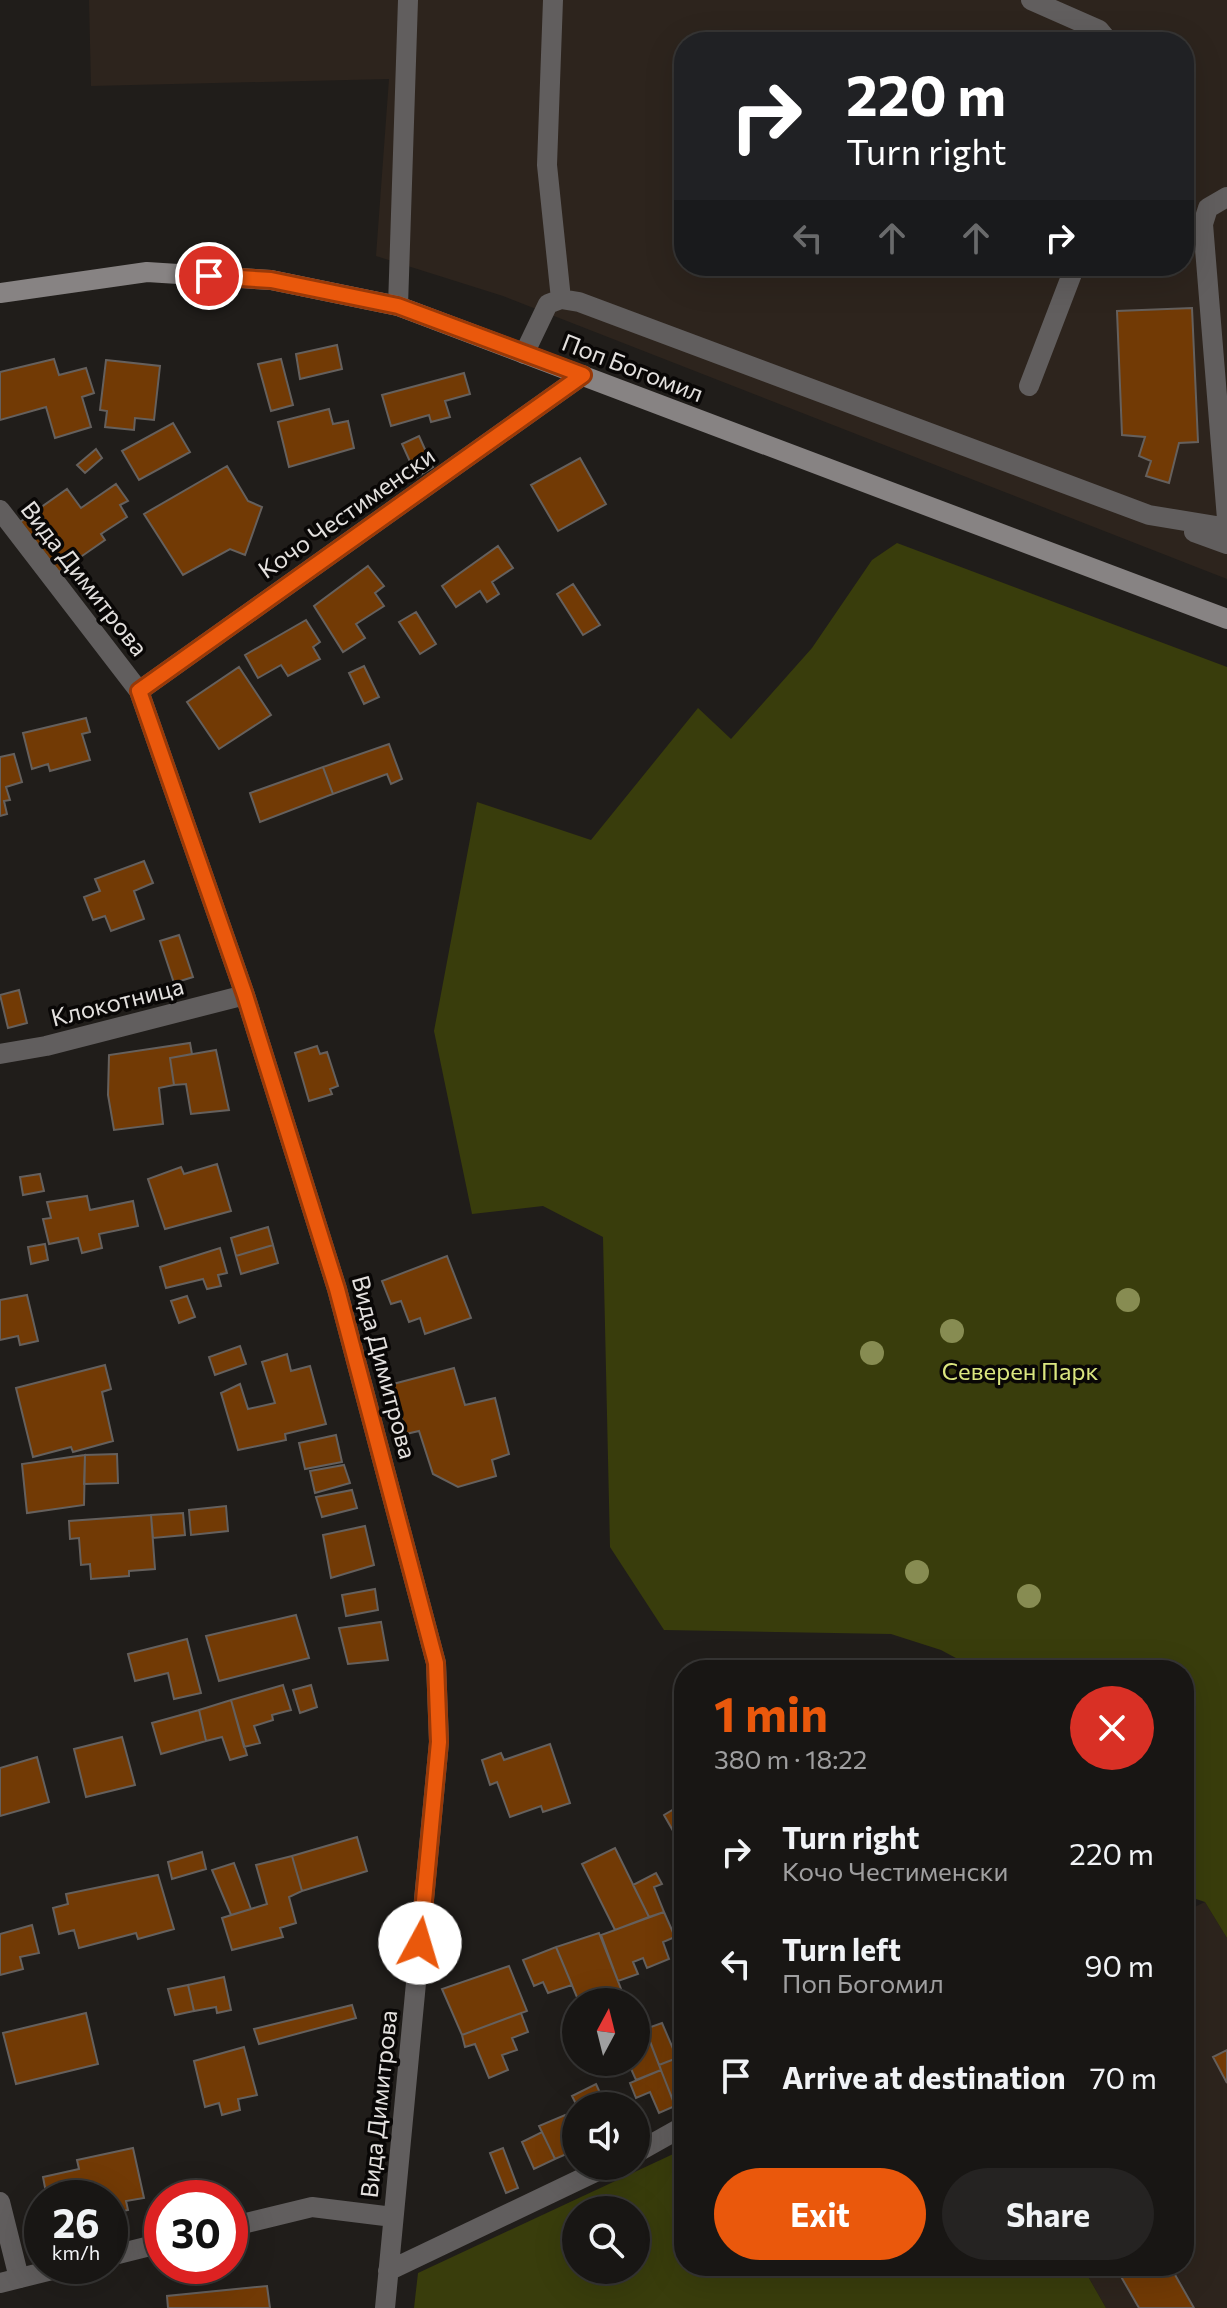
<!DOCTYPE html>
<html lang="en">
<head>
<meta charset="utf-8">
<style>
  :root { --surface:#181614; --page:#252322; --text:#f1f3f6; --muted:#9f9fa0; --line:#363534; --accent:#ea580c }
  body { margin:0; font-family:Commissioner,sans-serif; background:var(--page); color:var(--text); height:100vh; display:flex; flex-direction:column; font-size:30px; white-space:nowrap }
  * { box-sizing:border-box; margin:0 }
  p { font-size:26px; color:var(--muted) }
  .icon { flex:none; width:44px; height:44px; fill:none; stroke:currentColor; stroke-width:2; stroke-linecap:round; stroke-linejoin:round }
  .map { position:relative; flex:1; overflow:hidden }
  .side { position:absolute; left:674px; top:1660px; width:520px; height:616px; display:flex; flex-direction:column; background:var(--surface); border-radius:32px; box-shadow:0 8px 32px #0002,0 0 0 2px var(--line) }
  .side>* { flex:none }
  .top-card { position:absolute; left:674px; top:32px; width:520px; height:244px; border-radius:32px; box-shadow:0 8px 32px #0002,0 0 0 2px var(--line); background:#202124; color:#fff; overflow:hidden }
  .needle { width:52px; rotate:7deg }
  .controls { position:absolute; left:562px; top:1988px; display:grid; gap:16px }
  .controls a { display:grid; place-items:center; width:88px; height:88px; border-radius:50%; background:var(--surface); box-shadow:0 8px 32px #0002,0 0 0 2px var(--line); font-size:40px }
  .speed { position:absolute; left:24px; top:2180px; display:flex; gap:16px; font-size:40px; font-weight:700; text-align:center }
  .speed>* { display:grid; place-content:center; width:104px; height:104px; border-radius:50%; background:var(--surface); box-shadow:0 8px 32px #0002,0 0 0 2px var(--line); line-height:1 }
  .speed small { font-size:20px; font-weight:400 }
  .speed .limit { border:12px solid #d22; background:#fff; color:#111 }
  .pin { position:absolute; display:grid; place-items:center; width:68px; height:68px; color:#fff; margin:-34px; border:4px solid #fff; border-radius:50%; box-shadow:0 2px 8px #0007 }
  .me { position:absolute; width:88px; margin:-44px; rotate:6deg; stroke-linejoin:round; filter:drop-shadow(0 0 6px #0008) }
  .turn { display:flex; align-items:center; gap:28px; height:168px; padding:0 40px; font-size:36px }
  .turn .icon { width:104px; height:104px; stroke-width:2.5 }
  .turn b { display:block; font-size:56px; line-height:68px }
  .lanes { display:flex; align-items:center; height:76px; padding:0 40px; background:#0003; justify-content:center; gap:40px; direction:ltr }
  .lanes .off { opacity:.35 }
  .round { display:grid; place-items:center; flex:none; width:84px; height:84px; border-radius:42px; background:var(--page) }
  .summary { display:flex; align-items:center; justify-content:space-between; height:136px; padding:0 40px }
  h1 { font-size:48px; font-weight:700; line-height:60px; color:var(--accent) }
  .button { display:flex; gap:16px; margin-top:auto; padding:16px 40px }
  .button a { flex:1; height:92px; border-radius:48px; background:var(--accent); color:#fff; font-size:32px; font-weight:700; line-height:92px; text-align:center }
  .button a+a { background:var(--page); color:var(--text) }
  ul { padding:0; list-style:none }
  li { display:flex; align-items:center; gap:24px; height:112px; padding:0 40px }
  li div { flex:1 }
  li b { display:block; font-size:30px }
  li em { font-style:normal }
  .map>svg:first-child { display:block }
  .built { fill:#2d241d; fill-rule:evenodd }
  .green { fill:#393d0c; fill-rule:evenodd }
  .building { fill:#723a05; stroke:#65605d; stroke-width:2 }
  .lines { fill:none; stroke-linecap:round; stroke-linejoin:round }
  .lane { stroke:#615e5e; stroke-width:20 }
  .street { stroke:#615e5e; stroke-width:20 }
  .secondary { stroke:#878383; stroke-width:20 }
  .tree { fill:#878c52 }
  .route-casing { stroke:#983908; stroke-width:20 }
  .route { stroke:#ea580c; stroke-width:14 }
  .labels { text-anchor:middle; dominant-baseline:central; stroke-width:7; stroke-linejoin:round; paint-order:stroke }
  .street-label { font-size:24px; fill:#e3e0de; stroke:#090706 }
  .park-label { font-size:24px; fill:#dbe67f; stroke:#090706 }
</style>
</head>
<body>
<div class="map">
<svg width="1227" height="2308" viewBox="0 0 1227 2308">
  <rect width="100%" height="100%" fill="#201d1a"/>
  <path class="built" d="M89,0H1227V579L503,296L376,256L389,79L91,86ZM684,42H1184V266H684Z
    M1205,1902L1227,1938V2308H1106L1082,2266H1184V1912Z"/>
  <path class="green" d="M897,543L1227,667V1938L1205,1902L1184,1895V1670H978L941,1650L891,1634L664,1630L610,1547L603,1237L543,1206L472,1214L434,1031L477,802L591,840L698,708L731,739L812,648L872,560Z
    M684,2149V2266H1082L1106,2308H414L418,2273ZM576,2210H636V2270H576Z"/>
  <path class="building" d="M1192,308L1198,442L1179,443L1169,483L1146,476L1151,461L1139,456L1145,437L1122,435L1117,311Z
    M337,345L342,369L300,379L296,354Z
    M54,359L59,375L86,368L94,393L82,397L91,427L55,438L46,407L0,420V372Z
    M281,359L293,405L271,411L258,364Z
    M106,360L160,366L154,420L135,418L134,430L105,427L107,411L100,410Z
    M464,373L470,394L445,401L450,417L431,422L429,415L391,426L382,395Z
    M329,409L333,424L348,421L354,448L289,467L278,422Z
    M173,423L190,452L139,480L122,451Z
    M419,436L433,467L417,477L402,444Z
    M96,449L102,458L85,473L77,465Z
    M580,458L606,504L558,531L531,485Z
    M227,466L248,501L262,507L245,555L230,549L183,575L144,514Z
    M116,484L128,501L120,505L127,517L101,534L105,540L59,572L20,522L67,489L81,508Z
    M498,546L513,568L492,582L499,594L487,602L480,591L456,607L442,586Z
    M368,566L384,586L375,593L384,606L356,624L365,638L343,652L314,606Z
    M573,584L600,625L583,635L557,594Z
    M416,612L436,644L420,654L399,622Z
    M306,620L320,642L313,647L320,659L288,676L281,665L258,678L245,655Z
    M364,666L379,697L364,704L349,673Z
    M239,667L271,715L219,749L187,702Z
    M86,718L90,732L82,734L90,760L50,771L48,764L32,769L23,733Z
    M389,744L402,779L391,784L387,774L333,794L323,767Z
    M14,754L22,782L6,787L10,800L4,801L7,814L0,816V757Z
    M323,767L333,794L260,822L250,793Z
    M144,861L153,883L134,891L144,919L111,931L105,916L93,920L84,897L100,891L95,879Z
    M179,935L193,977L174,983L160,941Z
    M19,990L27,1023L8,1028L0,995Z
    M190,1043L192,1054L170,1058L174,1085L159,1088L163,1124L114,1130L108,1095L109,1055Z
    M317,1046L320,1054L327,1052L338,1086L330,1089L332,1094L309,1101L295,1053Z
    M216,1050L229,1110L191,1114L186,1084L174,1085L170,1058Z
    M217,1164L231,1211L165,1229L148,1179L181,1167L184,1174Z
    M40,1174L44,1191L23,1195L20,1177Z
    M87,1196L90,1210L133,1201L138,1226L99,1234L102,1248L82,1253L78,1238L49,1244L43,1219L51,1218L47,1202Z
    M268,1227L273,1245L236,1256L231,1238Z
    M45,1244L48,1260L31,1264L28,1247Z
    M273,1245L278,1263L241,1274L236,1256Z
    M220,1248L227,1273L218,1275L221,1286L207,1289L203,1279L166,1288L160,1267Z
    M447,1256L471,1318L425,1334L420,1318L409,1322L401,1301L391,1304L382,1281Z
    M27,1295L38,1341L20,1345L18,1336L0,1340V1300Z
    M187,1296L195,1317L179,1323L171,1301Z
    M240,1346L246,1364L215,1375L209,1357Z
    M287,1354L291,1371L310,1366L326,1424L285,1434L286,1440L238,1450L221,1393L240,1384L248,1409L275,1403L262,1362Z
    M105,1365L111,1389L102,1392L113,1441L73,1452L71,1447L33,1457L16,1388Z
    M454,1368L465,1405L495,1398L509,1454L492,1460L496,1476L458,1487L433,1474L419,1431L406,1434L393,1384Z
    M336,1435L342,1462L305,1469L299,1443Z
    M117,1454L118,1483L84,1484L85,1455Z
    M85,1455L84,1505L27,1513L22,1464Z
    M344,1465L350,1483L315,1493L310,1471Z
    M352,1490L357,1508L322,1517L316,1497Z
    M226,1506L228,1531L191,1535L189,1510Z
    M183,1513L185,1535L153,1538L151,1515Z
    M151,1515L155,1569L129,1571V1576L91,1579L90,1564L81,1565L79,1538L70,1539L69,1521Z
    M365,1526L374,1565L331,1578L323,1535Z
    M375,1589L378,1610L346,1616L342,1595Z
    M296,1615L309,1658L219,1681L206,1636Z
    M381,1622L388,1660L348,1664L339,1628Z
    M187,1639L201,1693L174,1699L168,1673L135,1681L128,1654Z
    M283,1685L291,1710L272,1715L273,1720L254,1726L260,1743L244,1747L231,1700Z
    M311,1685L317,1707L300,1713L293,1690Z
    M231,1700L247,1755L230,1760L222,1737L206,1741L199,1710Z
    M199,1710L206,1741L161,1754L152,1723Z
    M122,1737L135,1785L86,1797L74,1749Z
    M550,1744L570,1803L543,1812L541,1806L510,1817L497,1782L490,1785L482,1760L501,1753L504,1760Z
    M37,1757L49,1802L0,1816V1768Z
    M684,1803V1850L664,1815Z
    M357,1837L367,1871L302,1891L292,1856Z
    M615,1848L649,1917L615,1930L582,1864Z
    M202,1852L206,1869L172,1879L168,1862Z
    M292,1856L302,1891L289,1897L296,1923L280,1928L283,1937L232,1950L222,1918L267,1904L256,1865Z
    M234,1863L251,1909L231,1915L212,1870Z
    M656,1873L662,1884L654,1887L664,1912L649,1917L633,1885Z
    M158,1875L174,1929L138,1939L136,1933L79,1948L74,1930L59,1934L53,1908L68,1904L66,1894Z
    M664,1912L675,1937L663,1942L669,1959L647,1968L643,1958L633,1962L638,1974L618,1981L601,1935Z
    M32,1925L39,1953L20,1957L23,1969L0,1975V1934Z
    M599,1933L623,1994L601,2002H579L556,1947Z
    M556,1947L572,1985L548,1993L543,1982L534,1986L523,1960Z
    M509,1966L527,2011L462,2035L442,1989Z
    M224,1977L231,2010L217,2013L216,2007L194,2011L188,1985Z
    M188,1985L194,2011L175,2015L168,1989Z
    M352,2005L356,2018L259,2044L254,2029Z
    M638,2010L661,2070L636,2080L628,2062H636Z
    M86,2013L98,2064L16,2084L3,2033Z
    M521,2013L528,2032L512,2038L517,2050L502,2055L508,2070L489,2078L475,2044L465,2047L462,2035Z
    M662,2023L677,2058L659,2065L645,2029Z
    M244,2047L257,2095L238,2099L240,2110L222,2115L219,2103L205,2107L194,2061Z
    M1227,2050V2083L1213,2057Z
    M677,2058L684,2074V2116L680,2118L659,2065Z
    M661,2070L675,2106L659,2113L650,2092L636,2098L630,2083Z
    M596,2084L606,2106H577L572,2096Z
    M565,2115L576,2150L555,2159L539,2126Z
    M542,2132L555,2159L534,2169L522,2142Z
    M133,2148L144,2198L126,2201L128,2210L110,2214V2198H47L43,2177L79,2169L77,2160Z
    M503,2148L518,2188L506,2193L490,2153Z
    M1115,2266H1170L1194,2308H1139Z
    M267,2286L270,2308H168L167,2296Z"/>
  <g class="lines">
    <path class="lane" d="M553,0L547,165L561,299
      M1031,0L1099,30L1109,42
      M1227,197L1208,208L1203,224L1227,519
      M398,306L408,0
      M524,354L548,304L561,299L579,302L1149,515L1227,528
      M1029,386L1075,266
      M1194,532L1227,544
      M0,2202L19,2278"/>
    <path class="street" d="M0,510L139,691L245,995L337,1289L436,1663L439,1742L385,2308
      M139,691L583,375
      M0,1054L46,1046L245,995
      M636,2153L684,2126
      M230,2227L312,2207L393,2217
      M110,2256L162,2243
      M388,2271L608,2166
      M0,2283L68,2266"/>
    <path class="secondary" d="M0,293L147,272L271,280L398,306L1227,619"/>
  </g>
  <g class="tree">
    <circle cx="1128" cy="1300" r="12"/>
    <circle cx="952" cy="1331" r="12"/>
    <circle cx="872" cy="1353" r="12"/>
    <circle cx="917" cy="1572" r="12"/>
    <circle cx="1029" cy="1596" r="12"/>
  </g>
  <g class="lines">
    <g class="route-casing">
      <path id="route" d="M209,276L271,280L398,306L583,375L139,691L245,995L337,1289L436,1663L439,1742L420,1943"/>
    </g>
    <use href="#route" class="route"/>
  </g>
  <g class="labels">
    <g class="street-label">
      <text transform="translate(633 367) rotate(21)">Поп Богомил</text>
      <text transform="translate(346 512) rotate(-35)">Кочо Честименски</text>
      <text transform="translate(85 578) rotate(52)">Вида Димитрова</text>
      <text transform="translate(117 1001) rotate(-14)">Клокотница</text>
      <text transform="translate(385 1367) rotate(75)">Вида Димитрова</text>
      <text transform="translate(378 2104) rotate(-84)">Вида Димитрова</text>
    </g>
    <g class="park-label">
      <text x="1020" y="1370">Северен Парк</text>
    </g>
  </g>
</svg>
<div class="controls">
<a><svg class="needle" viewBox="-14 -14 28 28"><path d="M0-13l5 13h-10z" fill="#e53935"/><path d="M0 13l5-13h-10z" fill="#9f9fa0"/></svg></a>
<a><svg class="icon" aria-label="sound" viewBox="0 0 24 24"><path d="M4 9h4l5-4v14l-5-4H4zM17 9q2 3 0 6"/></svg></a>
<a><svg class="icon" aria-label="search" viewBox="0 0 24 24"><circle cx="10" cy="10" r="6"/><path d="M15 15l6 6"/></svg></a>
</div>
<div class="speed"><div>26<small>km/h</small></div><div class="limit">30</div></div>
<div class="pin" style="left:209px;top:276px;background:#d93025"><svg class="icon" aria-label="arrive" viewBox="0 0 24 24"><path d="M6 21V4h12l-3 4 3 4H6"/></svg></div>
<svg class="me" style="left:420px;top:1943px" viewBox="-20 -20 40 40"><circle r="19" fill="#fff"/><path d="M0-13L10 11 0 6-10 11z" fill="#ea580c"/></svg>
<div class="top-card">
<div class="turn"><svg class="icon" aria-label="right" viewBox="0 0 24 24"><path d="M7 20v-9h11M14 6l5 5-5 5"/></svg><div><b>220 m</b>Turn right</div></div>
<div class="lanes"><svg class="icon off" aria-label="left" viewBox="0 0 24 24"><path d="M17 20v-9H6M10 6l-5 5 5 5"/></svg><svg class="icon off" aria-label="ahead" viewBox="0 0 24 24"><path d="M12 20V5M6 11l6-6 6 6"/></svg><svg class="icon off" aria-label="ahead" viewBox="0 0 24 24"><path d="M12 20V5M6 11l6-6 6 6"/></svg><svg class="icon" aria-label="right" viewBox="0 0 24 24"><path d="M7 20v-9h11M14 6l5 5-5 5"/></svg></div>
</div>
<section class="side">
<div class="summary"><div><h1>1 min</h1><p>380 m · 18:22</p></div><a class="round" style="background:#d93025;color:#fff"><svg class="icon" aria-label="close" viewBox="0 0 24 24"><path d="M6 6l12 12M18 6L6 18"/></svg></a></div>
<ul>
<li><svg class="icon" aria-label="right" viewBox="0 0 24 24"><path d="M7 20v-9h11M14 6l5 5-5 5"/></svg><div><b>Turn right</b><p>Кочо Честименски</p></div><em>220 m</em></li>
<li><svg class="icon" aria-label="left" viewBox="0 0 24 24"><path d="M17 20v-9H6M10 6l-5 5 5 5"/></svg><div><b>Turn left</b><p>Поп Богомил</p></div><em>90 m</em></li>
<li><svg class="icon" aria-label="arrive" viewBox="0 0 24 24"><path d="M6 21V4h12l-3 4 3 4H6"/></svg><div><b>Arrive at destination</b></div><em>70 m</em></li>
</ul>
<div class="button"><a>Exit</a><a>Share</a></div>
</section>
</div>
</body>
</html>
